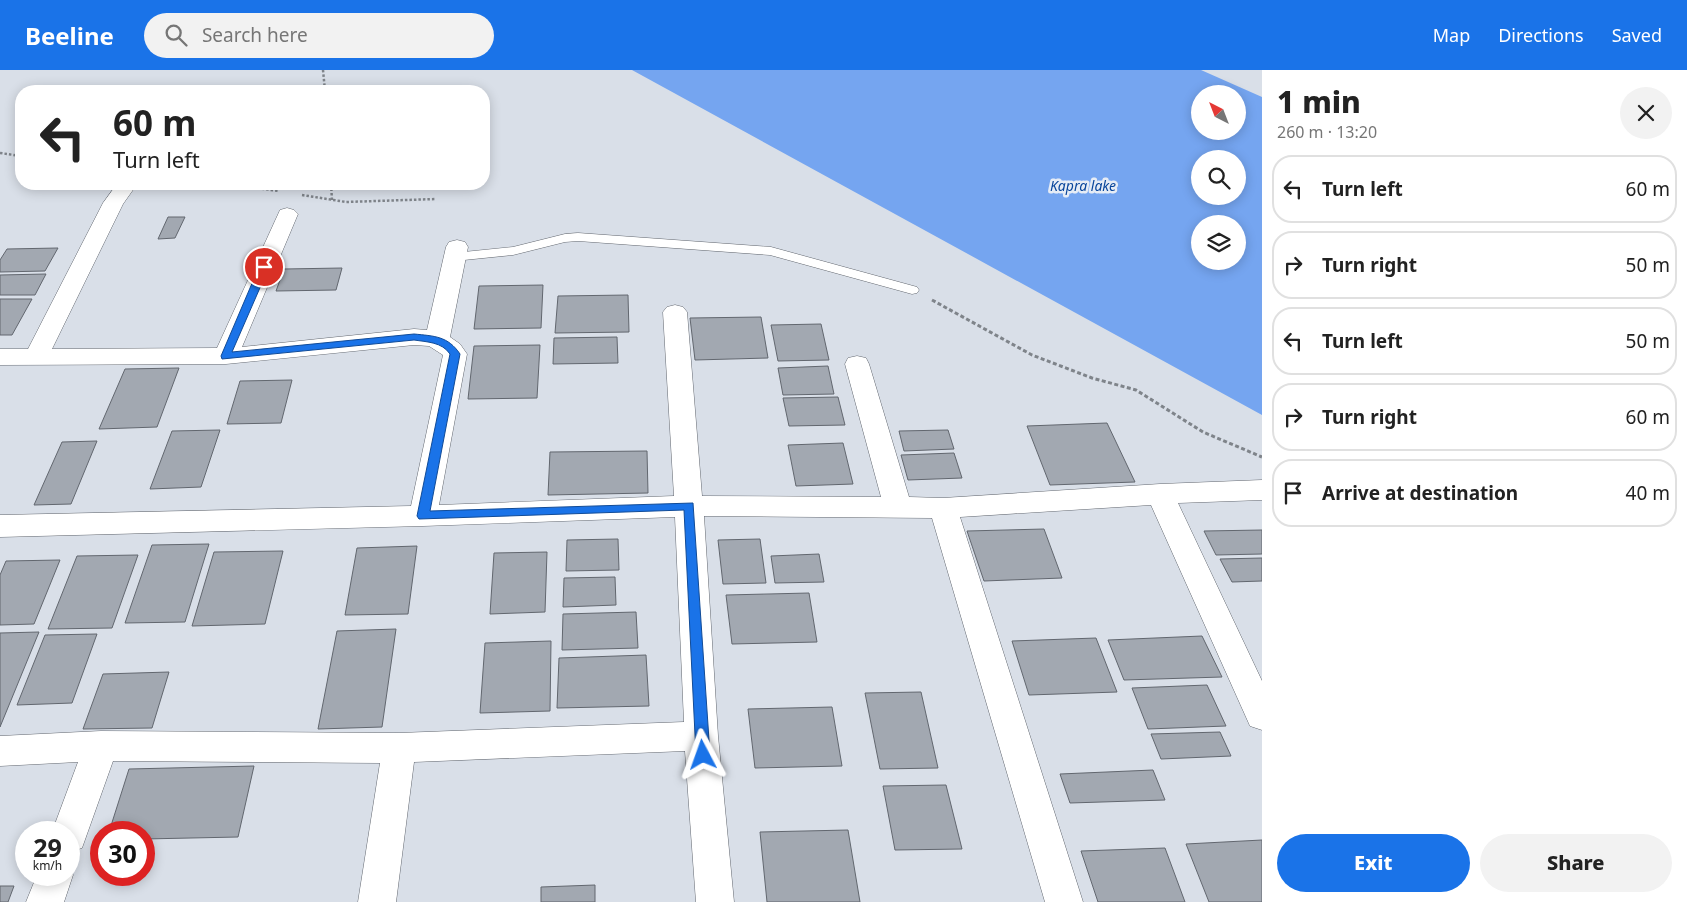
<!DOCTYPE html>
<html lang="en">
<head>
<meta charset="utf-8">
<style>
  :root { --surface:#fff; --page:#f2f2f2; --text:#222; --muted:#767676; --line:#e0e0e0; --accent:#1a73e8 }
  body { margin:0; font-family:"Noto Sans",sans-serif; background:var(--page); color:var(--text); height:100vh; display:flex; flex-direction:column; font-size:19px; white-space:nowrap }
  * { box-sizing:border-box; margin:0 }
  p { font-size:16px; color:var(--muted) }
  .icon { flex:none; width:28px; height:28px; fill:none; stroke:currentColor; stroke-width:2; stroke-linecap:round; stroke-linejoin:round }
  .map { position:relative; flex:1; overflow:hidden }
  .drawer { display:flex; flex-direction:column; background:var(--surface); width:425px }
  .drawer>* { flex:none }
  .hud { position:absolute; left:15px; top:15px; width:475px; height:105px; border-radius:20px; box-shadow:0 2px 12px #0003; background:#fff; color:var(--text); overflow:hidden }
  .needle { width:32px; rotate:318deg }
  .fabs { position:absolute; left:1191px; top:15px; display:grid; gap:10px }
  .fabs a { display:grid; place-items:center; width:55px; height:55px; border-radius:50%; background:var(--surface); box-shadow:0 2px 12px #0003; font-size:25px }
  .speed { position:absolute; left:15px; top:751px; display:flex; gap:10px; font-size:25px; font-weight:700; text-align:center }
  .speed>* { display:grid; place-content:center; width:65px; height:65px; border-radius:50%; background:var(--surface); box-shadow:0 2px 12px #0003; line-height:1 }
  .speed small { font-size:12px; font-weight:400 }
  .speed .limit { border:8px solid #d22; background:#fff; color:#111 }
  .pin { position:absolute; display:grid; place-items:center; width:42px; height:42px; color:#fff; margin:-21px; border:2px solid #fff; border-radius:50%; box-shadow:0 1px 5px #0007 }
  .me { position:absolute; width:55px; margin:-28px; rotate:356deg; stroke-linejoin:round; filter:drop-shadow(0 0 4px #0008) }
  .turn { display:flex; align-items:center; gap:18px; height:105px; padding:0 15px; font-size:22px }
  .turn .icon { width:65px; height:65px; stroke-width:2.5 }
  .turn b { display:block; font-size:35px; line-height:42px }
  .round { display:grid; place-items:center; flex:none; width:52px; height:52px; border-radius:26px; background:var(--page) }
  .overview { display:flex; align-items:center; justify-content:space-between; height:85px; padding:0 15px }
  h1 { font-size:30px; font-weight:800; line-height:38px }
  .primary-button { display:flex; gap:10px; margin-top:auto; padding:10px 15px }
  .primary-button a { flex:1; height:58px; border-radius:30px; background:var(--accent); color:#fff; font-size:20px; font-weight:800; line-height:58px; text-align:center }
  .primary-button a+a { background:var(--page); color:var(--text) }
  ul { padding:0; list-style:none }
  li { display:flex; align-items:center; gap:15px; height:68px; margin:0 10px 8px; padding:0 5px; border:2px solid var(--line); border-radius:20px }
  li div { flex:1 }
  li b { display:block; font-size:19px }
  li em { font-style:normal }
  header { display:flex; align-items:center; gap:30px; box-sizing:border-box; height:70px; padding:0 25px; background:var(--accent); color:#fff }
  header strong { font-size:24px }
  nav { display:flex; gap:28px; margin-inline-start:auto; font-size:18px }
  .search { width:350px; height:45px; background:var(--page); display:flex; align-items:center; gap:12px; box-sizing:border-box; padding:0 18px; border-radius:28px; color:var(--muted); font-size:19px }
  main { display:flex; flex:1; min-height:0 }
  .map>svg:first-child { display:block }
  .water { fill:#75a5f0; fill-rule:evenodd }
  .building { fill:#a2a8b1; stroke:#62676f }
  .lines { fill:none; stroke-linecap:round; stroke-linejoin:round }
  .lane-casing { stroke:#636870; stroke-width:1 }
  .street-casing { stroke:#636870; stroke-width:1 }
  .path-far1 { stroke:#7f848a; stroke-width:2.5; stroke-dasharray:2.5 2; stroke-linecap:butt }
  .path { stroke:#7f848a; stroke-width:3; stroke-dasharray:4 2.5; stroke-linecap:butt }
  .lane { fill:#fff; fill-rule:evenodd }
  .street { fill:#fff; fill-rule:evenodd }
  .route { fill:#1a73e8; stroke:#114b97 }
  .labels { text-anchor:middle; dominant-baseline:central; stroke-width:5; stroke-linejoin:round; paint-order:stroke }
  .far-water-label { font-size:14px; font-style:italic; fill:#08459b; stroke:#e6ecf5 }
</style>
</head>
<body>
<header>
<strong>Beeline</strong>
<div class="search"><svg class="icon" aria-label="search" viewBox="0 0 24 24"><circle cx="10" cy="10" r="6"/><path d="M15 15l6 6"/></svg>Search here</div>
<nav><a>Map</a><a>Directions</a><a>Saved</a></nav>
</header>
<main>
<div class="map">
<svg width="1262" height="832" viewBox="0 0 1262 832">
  <rect width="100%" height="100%" fill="#d9dfe8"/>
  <path class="water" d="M632,0H1201L1262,27V345ZM1200,24H1238V61H1200ZM1200,89H1238V126H1200ZM1200,154H1238V191H1200Z"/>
  <path class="building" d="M168,147H185L175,168L158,169Z
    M58,178L45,201L0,202V190L7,179Z
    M342,198L336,220L276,221L284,199Z
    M46,204L35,225H0V205Z
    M543,215L541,258L474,259L479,216Z
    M628,225L629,262L555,263L558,226Z
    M0,229H32L12,265H0Z
    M761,247L768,288L695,290L690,248Z
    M821,254L829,290L778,291L771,255Z
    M617,267L618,293L553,294L554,268Z
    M540,275L537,328L468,329L474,276Z
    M828,296L834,324L783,325L778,298Z
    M179,298L157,357L99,359L125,299Z
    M292,310L281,353L227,354L240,311Z
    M838,327L845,355L789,356L783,328Z
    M1107,353L1135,412L1050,415L1027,356Z
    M220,360L201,417L150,419L172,361Z
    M948,360L954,379L904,381L899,361Z
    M97,371L71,434L34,435L62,372Z
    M843,373L853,414L796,416L788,375Z
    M647,381L648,423L548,425L550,382Z
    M954,383L962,408L908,410L901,385Z
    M1044,459L1062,508L984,511L967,461Z
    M1262,460V484L1216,485L1204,461Z
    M618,469L619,500L566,501L567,470Z
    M760,469L766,513L723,514L718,470Z
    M209,474L185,552L125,553L152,475Z
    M417,476L408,544L345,545L357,478Z
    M283,481L265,554L192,556L214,482Z
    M547,482L545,542L490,544L494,483Z
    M819,484L824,512L775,513L771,486Z
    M138,485L112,558L48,559L77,486Z
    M1262,488V511L1232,512L1220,489Z
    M60,490L34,554L0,555V505L6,491Z
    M615,507L616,535L563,537L564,508Z
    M809,523L817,572L732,574L726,525Z
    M636,542L638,578L562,580L563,544Z
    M396,559L382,657L318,659L337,561Z
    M39,562L0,657V563Z
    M97,564L72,633L17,635L45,565Z
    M1202,566L1222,607L1124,610L1108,570Z
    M1096,568L1117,622L1029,625L1012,571Z
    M551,571L550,641L480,643L485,573Z
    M646,585L649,636L557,638L559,588Z
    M169,602L152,658L83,659L103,604Z
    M1207,615L1226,656L1148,659L1132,618Z
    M921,622L938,698L880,699L865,623Z
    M832,637L842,696L755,698L748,639Z
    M1220,662L1231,686L1161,689L1151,664Z
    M254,696L238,767L144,769V762H109L129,699Z
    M1153,700L1165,730L1070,733L1060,704Z
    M946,715L962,779L895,780L883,716Z
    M848,760L860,832H767L760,762Z
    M1262,770V832H1209L1186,774Z
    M1165,778L1185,832H1098L1081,781Z
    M595,815V832H541V817Z
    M0,816H14L8,832H0Z"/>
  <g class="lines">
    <g class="lane-casing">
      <path id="lane" d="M578,163L771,177L917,217L919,220L917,223L912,224L770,185L578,171L565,172L513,185L454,191L449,190L447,187L449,184L454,183L513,177L565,164Z"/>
    </g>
    <g class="street-casing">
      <path id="street" d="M117,114H133L135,117L123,134L52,279L217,278L280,140L287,138L294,140L298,144L242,277L414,259L427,260L446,177L449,172L457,170L465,172L468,177L450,267L460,274L467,284L439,435L674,426L663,242L667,237L675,235L683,237L687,242L702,426L881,427L845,294L848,288L857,286L866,288L869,294L909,427L943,428L1160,414L1262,410V430L1178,433L1262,611V660L1250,656L1151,435L960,447L1083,832H1045L932,448L704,446L718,666L734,832H696L685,681L414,692L396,832H358L380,693L113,691L82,778L69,782V762H52L78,692L0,696V666L101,661L399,663L684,652L675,447L423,456L0,467V445L411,436L443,285L429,276L414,275L226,294L0,295V279H28L103,133Z
        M69,795L73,805L64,832H26L37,805H69Z"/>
    </g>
    <path class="path-far1" d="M323,0L325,21
      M0,83L21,86
      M226,114L279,121
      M331,114L332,130
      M302,125L346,132L436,129"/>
    <path class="path" d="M932,230L1032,285L1092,308L1136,320L1203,362L1262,387"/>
    <use href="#lane" class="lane"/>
    <use href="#street" class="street"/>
  </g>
  <path class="route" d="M264,194L269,197L232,282L414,264C434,266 448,266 460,284L430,441L693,433L710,685L708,689L703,691L698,689L696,685L684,440L419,449L417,446L450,284C442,272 427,272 414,270L222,289L221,286L259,197Z"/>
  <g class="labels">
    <g class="far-water-label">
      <text x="1083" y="115">Kapra lake</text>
    </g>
  </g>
</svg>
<div class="fabs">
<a><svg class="needle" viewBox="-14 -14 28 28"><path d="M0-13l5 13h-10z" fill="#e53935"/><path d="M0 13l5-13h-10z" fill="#767676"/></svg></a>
<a><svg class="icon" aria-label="search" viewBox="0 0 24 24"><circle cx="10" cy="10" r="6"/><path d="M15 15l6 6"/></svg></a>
<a><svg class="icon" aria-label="layers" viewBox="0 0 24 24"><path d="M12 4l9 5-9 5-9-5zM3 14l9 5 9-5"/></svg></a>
</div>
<div class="speed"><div>29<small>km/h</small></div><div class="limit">30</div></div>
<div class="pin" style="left:264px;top:197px;background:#d93025"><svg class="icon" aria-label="arrive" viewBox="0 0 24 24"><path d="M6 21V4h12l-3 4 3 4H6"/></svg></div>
<svg class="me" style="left:703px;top:685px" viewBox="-20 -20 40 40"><path d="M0-17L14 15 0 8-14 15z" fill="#1a73e8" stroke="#fff" stroke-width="4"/></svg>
<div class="hud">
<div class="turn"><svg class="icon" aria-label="left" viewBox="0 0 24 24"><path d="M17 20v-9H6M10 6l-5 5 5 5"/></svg><div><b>60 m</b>Turn left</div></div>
</div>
</div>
<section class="drawer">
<div class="overview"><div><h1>1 min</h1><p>260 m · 13:20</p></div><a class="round"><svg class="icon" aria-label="close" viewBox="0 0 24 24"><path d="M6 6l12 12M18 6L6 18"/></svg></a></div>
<ul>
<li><svg class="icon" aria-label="left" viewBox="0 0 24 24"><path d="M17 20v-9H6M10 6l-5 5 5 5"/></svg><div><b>Turn left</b></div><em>60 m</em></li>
<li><svg class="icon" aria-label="right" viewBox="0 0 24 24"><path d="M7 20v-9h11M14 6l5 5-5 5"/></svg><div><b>Turn right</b></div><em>50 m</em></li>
<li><svg class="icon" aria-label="left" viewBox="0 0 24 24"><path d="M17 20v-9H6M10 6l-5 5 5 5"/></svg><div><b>Turn left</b></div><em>50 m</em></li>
<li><svg class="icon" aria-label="right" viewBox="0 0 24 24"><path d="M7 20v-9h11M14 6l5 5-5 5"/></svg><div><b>Turn right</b></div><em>60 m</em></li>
<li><svg class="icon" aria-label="arrive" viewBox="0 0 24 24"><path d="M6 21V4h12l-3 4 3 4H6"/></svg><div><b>Arrive at destination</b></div><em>40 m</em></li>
</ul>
<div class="primary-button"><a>Exit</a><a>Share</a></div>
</section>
</main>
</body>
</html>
